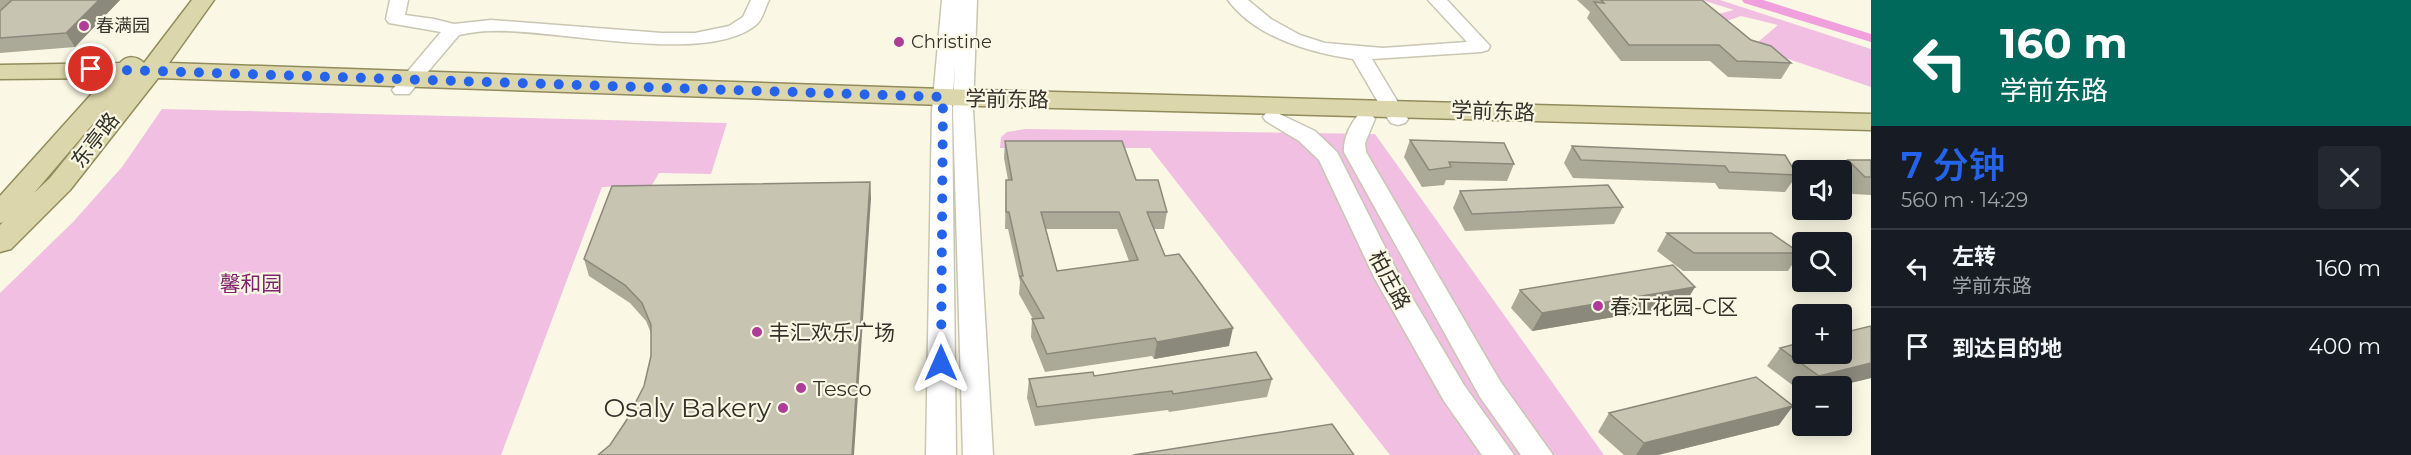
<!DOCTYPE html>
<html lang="zh">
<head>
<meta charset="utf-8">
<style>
  :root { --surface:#171b24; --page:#242831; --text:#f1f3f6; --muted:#9ea1a6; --line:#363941; --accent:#2563eb }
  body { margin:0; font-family:Montserrat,"Noto Sans SC",sans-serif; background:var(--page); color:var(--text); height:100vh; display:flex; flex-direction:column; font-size:22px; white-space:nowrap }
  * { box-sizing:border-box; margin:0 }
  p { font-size:20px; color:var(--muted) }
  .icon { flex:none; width:33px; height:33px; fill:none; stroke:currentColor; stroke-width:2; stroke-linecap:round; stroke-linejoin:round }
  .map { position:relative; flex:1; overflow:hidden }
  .details { display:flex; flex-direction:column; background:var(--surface); width:540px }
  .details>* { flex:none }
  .hud { background:#00695c; color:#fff; overflow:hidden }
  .controls { position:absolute; left:1792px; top:160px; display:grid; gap:12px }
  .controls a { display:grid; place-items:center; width:60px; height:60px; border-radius:6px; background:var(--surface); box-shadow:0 3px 15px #0003; font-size:30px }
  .pin { position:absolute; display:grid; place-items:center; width:51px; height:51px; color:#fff; margin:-26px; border:3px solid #fff; border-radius:50%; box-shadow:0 2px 6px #0007 }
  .me { position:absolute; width:66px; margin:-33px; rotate:0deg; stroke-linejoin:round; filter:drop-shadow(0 0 4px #0008) }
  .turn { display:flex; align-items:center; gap:21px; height:126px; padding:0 30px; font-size:27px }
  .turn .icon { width:78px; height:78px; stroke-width:2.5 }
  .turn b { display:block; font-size:42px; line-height:51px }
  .round { display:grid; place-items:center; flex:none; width:63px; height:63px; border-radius:6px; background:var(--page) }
  .head { display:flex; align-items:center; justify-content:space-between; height:102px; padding:0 30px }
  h1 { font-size:36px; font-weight:600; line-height:45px; color:var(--accent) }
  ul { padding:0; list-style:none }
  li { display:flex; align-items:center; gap:18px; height:78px; padding:0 30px; border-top:2px solid var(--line) }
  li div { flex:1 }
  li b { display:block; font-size:22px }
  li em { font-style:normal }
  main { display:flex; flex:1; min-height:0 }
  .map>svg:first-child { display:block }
  .green { fill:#f0bfe2; fill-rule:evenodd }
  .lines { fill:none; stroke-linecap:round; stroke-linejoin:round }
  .canal { fill:#f0a0dc; fill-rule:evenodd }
  .minor-casing { stroke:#c9c6b4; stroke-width:3 }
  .major-casing { stroke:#928b5b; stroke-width:3 }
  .minor { fill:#fff; fill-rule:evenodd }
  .major { fill:#dcd6ac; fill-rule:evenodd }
  .wall { fill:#aba998; fill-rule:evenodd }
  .shaded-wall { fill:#8b897c }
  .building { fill:#c7c4b1; stroke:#8b897c; stroke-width:1.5; fill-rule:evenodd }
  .route { stroke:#2563eb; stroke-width:10; stroke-dasharray:0 18 }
  .poi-dot { fill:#ae3d98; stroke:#faf8e4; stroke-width:2 }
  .labels { text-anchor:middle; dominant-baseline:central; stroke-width:4.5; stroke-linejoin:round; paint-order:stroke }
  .far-poi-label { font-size:18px; fill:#34332b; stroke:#faf8e4; text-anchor:start }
  .street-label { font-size:21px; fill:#34332b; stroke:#faf8e4 }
  .park-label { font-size:21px; fill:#80246f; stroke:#faf8e4 }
  .poi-label { font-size:21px; fill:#34332b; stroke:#faf8e4; text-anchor:start }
  .near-poi-label { font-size:26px; fill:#34332b; stroke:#faf8e4; text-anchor:end }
</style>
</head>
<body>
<main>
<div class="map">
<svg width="1871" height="455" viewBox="0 0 1871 455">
  <rect width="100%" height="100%" fill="#faf8e4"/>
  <path class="green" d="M1702,0H1720L1871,49V87L1741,43L1714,15L1734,10ZM1741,16L1778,25L1758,42L1744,38L1727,21Z
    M162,109L727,123L711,174L659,173L652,185L602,187L501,455H0V293L73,222L122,167Z
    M1025,129L1375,134L1604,455H1390L1150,148H1000L1001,137L1007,132Z"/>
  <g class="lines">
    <path class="canal" d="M1742,0H1763L1871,34V42L1744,3Z"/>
    <g class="minor-casing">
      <path id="minor" d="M390,0H408L405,15L434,19L454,24L491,20L662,33H695L729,26L743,17L751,0H769C765,7 763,19 757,24C708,67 555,28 491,31C480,31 469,33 459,35L409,94H395L392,90L441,32L389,23L386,19Z
        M942,0H977L973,110L993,455H963L953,110L955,64L952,110L956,455H926L932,110Z
        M1228,0H1248L1271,19L1300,35L1325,43L1383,48L1467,42L1428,0H1447L1490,46L1488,50L1481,52L1372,59L1408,119L1405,123L1398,125L1391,123L1388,119L1353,59C1310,53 1255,37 1228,0Z
        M1273,111L1315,131L1337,152L1400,277L1464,385L1514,455H1482L1444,401L1374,277L1319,160L1299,141L1266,121L1263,117L1266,113Z
        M1365,113L1372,115L1375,119L1365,143L1366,152L1500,381L1553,455H1521L1480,397L1344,152C1343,139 1350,125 1358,115Z"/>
    </g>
    <g class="major-casing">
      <path id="major" d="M192,0H214L169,63L943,89L1871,114V130L943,105L158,78L70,190L11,249L0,252V225L3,222L0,223V196L106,78L0,79V65L120,63C127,55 137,56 144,63ZM109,105L50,178L34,193Z"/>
    </g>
    <use href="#minor" class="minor"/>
    <use href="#major" class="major"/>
  </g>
  <path class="wall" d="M0,0H120L75,47L0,53V11L2,10H0Z
    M1577,0H1702L1751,40L1791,63L1781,79L1728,77L1710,61H1621L1587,18L1590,12Z
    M1410,140L1514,164L1507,181L1446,180L1444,185L1422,187L1404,157Z
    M1005,141L1136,180L1167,212L1164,229H1154L1165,256L1229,346L1154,359L1152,356L1045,372L1031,337L1032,319H1033L1019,294L1020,282L1008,229H1005L1006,180H1008L1004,158ZM1046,229H1117L1129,261L1057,271Z
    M1572,146L1797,175L1785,192L1719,189L1715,183L1573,178L1564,163Z
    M1848,160H1871V195L1853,194L1842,183V171H1840Z
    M870,182L871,199L610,445L626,421L644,386L651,356V333L646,321L630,303L589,276L584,259Z
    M1460,191L1623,207L1614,224L1465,231L1453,208Z
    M1667,233L1800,253L1788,271H1683L1657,251Z
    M1695,287L1684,305L1532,331L1511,308L1520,290Z
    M1871,326V378L1834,387H1803V393L1767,366L1780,348Z
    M1094,376L1272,379L1267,397L1169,412L1168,410L1035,426L1027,398L1029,379Z
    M1609,413L1779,425L1658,455H1624L1598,432Z"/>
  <path class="shaded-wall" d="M99,0H120L75,47L66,33Z
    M870,182L871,199L854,455H852Z
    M1695,287L1684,305L1532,331L1542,313Z
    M1233,328L1229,346L1154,359L1157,342Z
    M1871,363V378L1834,387H1810L1819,376Z
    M1793,406L1779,425L1658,455H1636L1644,443Z"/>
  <path class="building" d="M12,0H99L66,33L0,38V11Z
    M1601,0H1702L1751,40L1771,46L1791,63L1737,61L1719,45H1629L1594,2L1604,3Z
    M1410,140L1504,143L1514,164L1449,162L1451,167L1429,170Z
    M1005,141H1122L1136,180H1158L1167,212H1147L1165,256L1179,254L1233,328L1157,342L1155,338L1047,354L1032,319L1044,318L1020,276H1023L1009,212H1006V180H1012ZM1041,212H1119L1138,260L1057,271Z
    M1572,146L1785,155L1797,175L1729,172L1725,166L1581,160Z
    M1848,160H1871V177H1865Z
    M870,182L852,455H598L610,445L626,421L644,386L651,356V325L642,303L625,285L584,259L612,186Z
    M1608,185L1623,207L1472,214L1460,191Z
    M1667,233H1771L1800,253H1694Z
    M1673,265L1695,287L1542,313L1520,290Z
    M1871,326V363L1819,376L1780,348L1803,342V354H1842V333Z
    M1256,352L1272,379L1173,394L1172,391L1037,407L1029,379L1093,372L1094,376Z
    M1756,377L1793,406L1644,443L1609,413Z
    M1332,424L1354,455H1133Z"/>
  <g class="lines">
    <path class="route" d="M91,69L943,97L941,363"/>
  </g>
  <g class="poi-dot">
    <circle cx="84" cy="26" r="6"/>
    <circle cx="899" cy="42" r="6"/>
    <circle cx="1598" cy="306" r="6"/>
    <circle cx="757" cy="332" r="6"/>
    <circle cx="801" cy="388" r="6"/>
    <circle cx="783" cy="408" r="6"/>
  </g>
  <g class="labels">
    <g class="far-poi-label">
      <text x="96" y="26">春满园</text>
      <text x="911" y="42">Christine</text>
    </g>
    <g class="street-label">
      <text transform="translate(1007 99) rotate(1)">学前东路</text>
      <text transform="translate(1493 111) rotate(2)">学前东路</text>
      <text transform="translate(95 140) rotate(-52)">东亭路</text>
      <text transform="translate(1390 280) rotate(62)">柏庄路</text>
    </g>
    <g class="park-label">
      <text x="251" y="283">馨和园</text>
    </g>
    <g class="poi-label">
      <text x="1610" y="306">春江花园-C区</text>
      <text x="769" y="332">丰汇欢乐广场</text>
      <text x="813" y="388">Tesco</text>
    </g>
    <g class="near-poi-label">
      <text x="771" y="408">Osaly Bakery</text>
    </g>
  </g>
</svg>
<div class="controls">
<a><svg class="icon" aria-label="sound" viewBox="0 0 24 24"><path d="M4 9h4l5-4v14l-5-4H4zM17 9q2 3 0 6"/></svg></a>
<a><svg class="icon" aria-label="search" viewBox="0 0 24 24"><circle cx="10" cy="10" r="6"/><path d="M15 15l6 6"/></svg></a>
<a>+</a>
<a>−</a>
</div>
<div class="pin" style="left:91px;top:69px;background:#d93025"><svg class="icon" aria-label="arrive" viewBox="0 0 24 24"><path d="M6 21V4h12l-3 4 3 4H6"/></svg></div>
<svg class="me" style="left:941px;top:363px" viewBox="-20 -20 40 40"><path d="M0-17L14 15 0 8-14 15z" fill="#2563eb" stroke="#fff" stroke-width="4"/></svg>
</div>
<section class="details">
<div class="hud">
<div class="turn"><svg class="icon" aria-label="left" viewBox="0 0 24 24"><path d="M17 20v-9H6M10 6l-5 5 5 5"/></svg><div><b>160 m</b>学前东路</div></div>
</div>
<div class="head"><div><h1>7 分钟</h1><p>560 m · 14:29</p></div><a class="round"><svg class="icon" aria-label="close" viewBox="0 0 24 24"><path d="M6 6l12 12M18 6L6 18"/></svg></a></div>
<ul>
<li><svg class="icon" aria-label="left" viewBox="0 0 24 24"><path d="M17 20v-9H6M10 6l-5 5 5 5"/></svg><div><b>左转</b><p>学前东路</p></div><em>160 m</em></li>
<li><svg class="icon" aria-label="arrive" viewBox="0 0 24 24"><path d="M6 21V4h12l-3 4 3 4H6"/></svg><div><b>到达目的地</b></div><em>400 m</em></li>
</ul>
</section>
</main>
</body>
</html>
